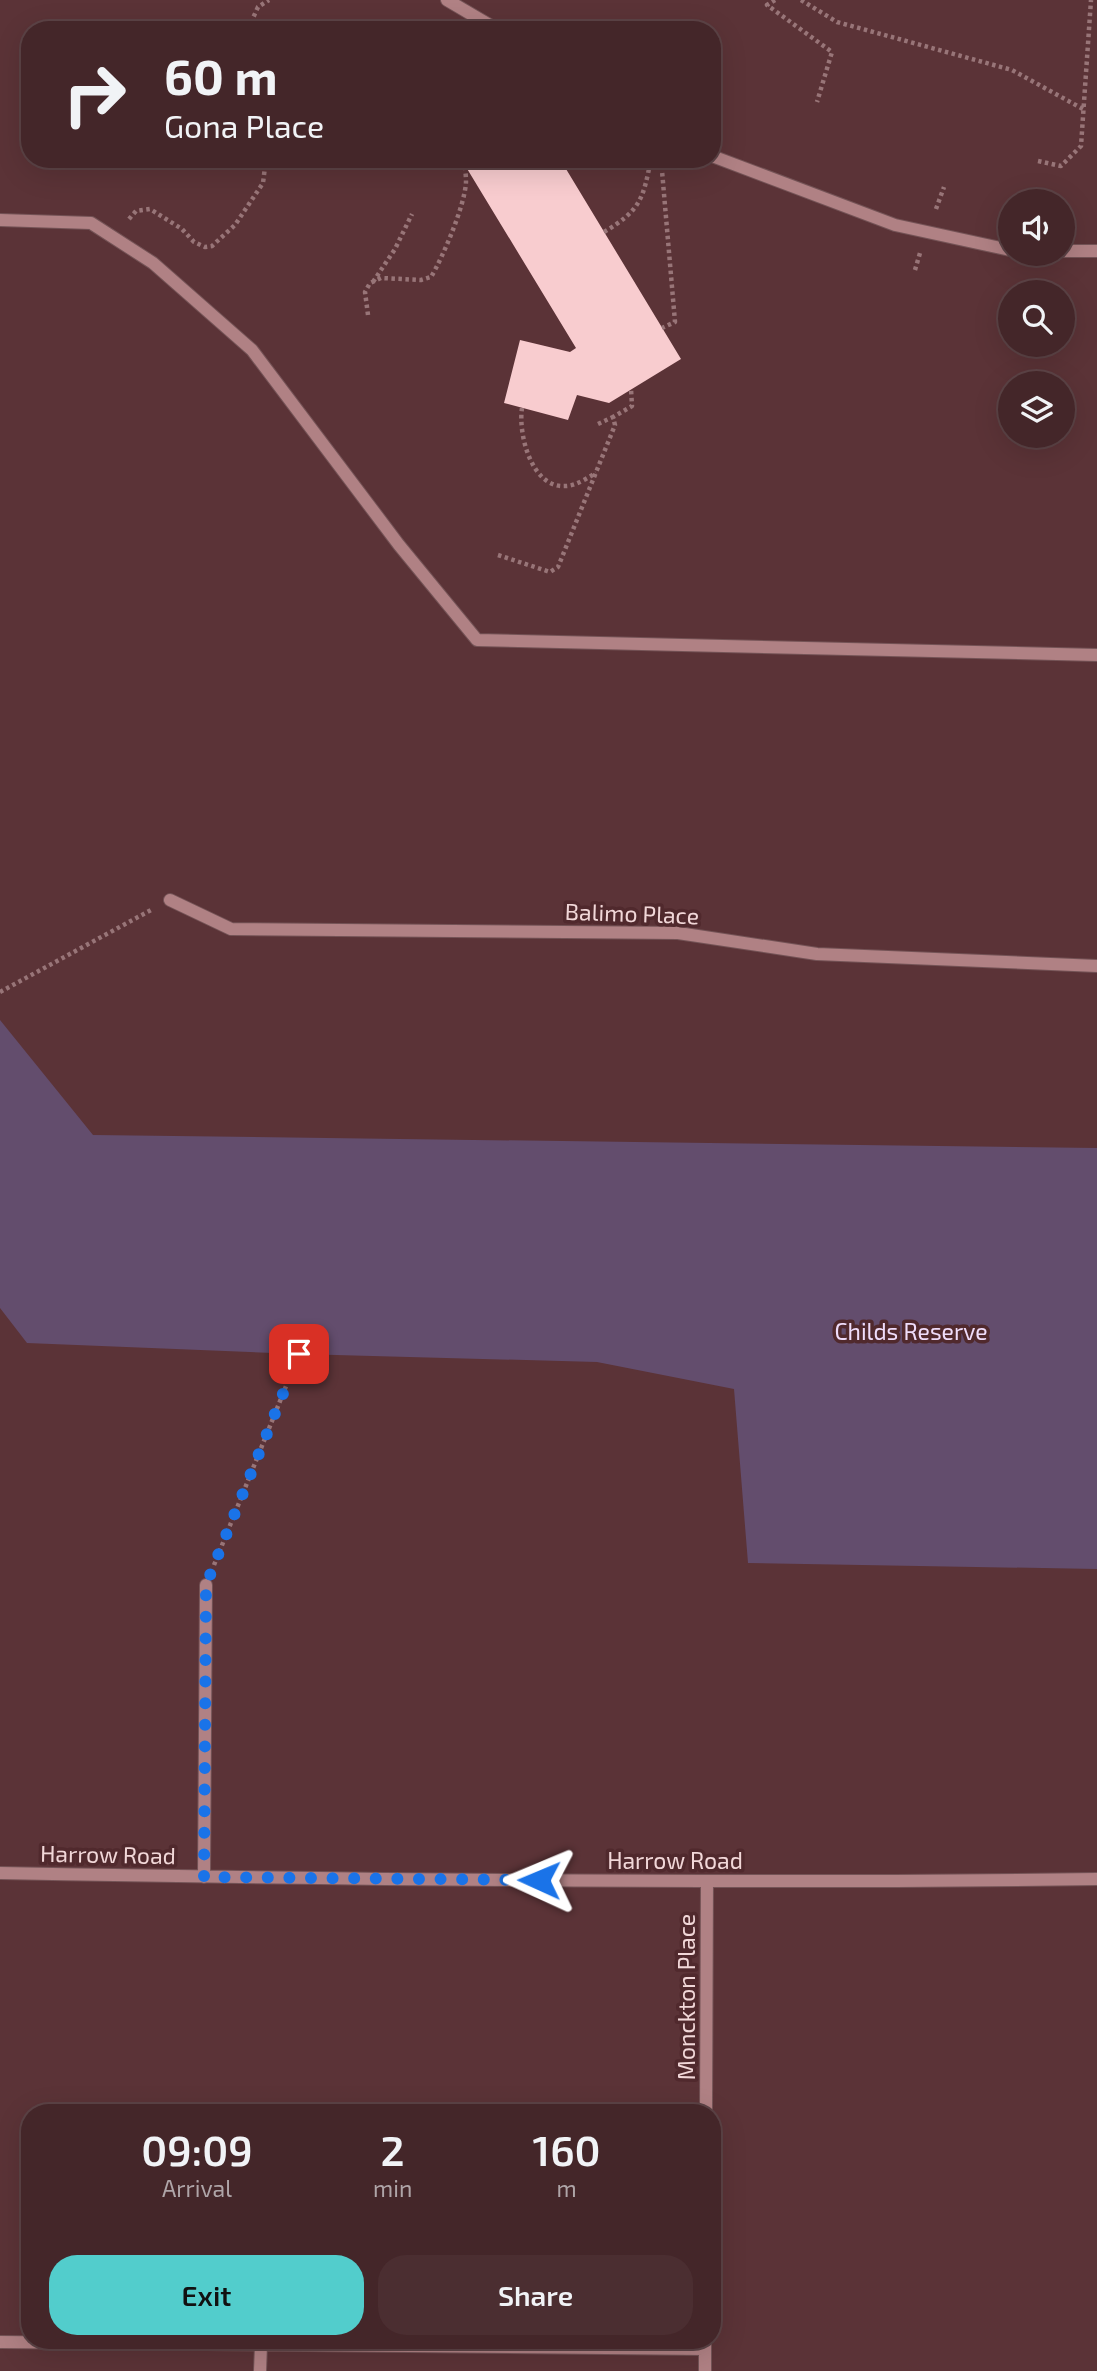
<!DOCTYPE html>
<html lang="en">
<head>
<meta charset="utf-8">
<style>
  :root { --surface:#442629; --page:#4b2e31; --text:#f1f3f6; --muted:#afa5a8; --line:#5c4346; --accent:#52cdcc }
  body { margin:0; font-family:"Exo 2",sans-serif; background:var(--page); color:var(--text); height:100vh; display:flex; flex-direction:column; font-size:26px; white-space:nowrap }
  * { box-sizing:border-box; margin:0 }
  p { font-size:23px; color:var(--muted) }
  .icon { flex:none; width:38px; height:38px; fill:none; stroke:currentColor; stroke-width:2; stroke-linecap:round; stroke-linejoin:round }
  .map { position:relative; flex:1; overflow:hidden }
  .panel { position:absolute; left:21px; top:2104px; width:700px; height:245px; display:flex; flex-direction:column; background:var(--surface); border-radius:28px; box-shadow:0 7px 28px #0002,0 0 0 2px var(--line) }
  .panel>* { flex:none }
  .banner { position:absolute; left:21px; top:21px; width:700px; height:147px; border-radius:28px; box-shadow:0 7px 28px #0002,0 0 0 2px var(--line); background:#442629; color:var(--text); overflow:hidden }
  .buttons { position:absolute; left:998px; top:189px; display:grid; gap:14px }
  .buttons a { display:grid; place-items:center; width:77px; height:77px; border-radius:50%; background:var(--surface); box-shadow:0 7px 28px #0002,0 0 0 2px var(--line); font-size:35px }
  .pin { position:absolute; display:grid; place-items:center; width:60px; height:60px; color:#fff; margin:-30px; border-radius:14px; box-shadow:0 4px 10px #0006 }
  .me { position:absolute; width:77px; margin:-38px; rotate:271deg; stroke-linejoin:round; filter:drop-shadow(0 0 5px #0008) }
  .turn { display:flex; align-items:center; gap:24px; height:147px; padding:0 28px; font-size:32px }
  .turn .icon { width:91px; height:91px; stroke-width:2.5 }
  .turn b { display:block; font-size:49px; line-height:60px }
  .eta { display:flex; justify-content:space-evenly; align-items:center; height:119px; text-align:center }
  .eta b { font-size:42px; font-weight:600; line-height:49px }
  .primary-button { display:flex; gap:14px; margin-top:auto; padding:14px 28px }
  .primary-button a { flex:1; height:80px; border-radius:28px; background:var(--accent); color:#111; font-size:28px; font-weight:600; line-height:80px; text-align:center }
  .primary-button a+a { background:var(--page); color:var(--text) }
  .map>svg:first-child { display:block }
  .green { fill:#634d6d }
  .building { fill:#f8cccf }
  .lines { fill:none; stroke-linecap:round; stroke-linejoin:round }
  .minor-casing { stroke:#745356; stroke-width:14 }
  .path { stroke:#987578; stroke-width:4.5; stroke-dasharray:3.5 3.5; stroke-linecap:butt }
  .minor { stroke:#b08184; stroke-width:12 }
  .route { stroke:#1a73e8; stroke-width:12; stroke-dasharray:0 21.6 }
  .labels { text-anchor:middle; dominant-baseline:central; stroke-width:7; stroke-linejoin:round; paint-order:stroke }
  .street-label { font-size:23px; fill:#f1d7d8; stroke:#50292d }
  .park-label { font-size:23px; fill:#efdcfa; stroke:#50292d }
</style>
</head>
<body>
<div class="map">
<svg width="1097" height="2371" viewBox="0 0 1097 2371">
  <rect width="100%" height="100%" fill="#5b3337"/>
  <path class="green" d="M0,1020L93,1135L1097,1148V1569L748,1563L734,1389L597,1362L299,1354L27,1343L0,1308Z"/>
  <path class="building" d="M479,159H560L681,359L609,403L577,395L568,420L504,403L520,340L570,352L576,348L466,167Z"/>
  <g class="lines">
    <g class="minor-casing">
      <path id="minor" d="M447,0L498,30
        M712,156L895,225L1010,250
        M0,220L91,223L153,263L252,350L399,545L477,640L1097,655
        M1062,251H1097
        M170,900L231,929L678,933L817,954L1097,966
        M0,1873C366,1880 731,1884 1097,1879
        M204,1877L206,1585
        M706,2112L707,1881
        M705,2340V2371
        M0,2342L705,2349
        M260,2371L261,2345"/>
    </g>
    <path class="path" d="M775,0L767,5L832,52L817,102
      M801,0L837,22L1012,70L1083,109
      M256,30L253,18L258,7L269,0
      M661,159L675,322L662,328
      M1038,161L1061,166L1081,146L1091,0
      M936,209L944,187
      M129,219L136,211L150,209L182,229L194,242L205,247L212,246L235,225L263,183L266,159
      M604,232C641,210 643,199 651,159
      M915,270L920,253
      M373,282L395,249L412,214
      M368,315L365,292L370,283L381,278L421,280L431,277C443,257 465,205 466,182C466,175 465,167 464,159
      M522,408C518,433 531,488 565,486C576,486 587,478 596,473
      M598,424L613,417
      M498,555L550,572L558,567L615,425L613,417L632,406L631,389
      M0,992L151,910
      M214,1565L299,1354"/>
    <use href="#minor" class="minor"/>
  </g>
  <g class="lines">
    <path class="route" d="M299,1354L206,1585L204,1877L539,1880"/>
  </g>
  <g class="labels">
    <g class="street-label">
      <text transform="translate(632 913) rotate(2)">Balimo Place</text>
      <text transform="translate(108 1854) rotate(1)">Harrow Road</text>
      <text x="675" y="1860">Harrow Road</text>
      <text transform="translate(686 1997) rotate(-90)">Monckton Place</text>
    </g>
    <g class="park-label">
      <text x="911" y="1331">Childs Reserve</text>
    </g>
  </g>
</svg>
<div class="buttons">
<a><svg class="icon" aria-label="sound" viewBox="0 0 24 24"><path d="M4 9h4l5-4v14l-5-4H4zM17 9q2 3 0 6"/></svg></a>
<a><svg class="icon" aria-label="search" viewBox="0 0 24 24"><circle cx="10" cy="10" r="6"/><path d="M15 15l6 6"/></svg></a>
<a><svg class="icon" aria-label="layers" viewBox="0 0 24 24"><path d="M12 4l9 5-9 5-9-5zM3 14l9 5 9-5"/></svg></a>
</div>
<div class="pin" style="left:299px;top:1354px;background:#d93025"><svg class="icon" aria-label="arrive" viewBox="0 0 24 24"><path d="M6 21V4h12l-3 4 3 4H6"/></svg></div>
<svg class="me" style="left:539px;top:1880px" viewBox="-20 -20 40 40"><path d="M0-17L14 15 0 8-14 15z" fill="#1a73e8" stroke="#fff" stroke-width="4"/></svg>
<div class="banner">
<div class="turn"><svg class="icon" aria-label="right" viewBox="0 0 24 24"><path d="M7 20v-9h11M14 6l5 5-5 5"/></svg><div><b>60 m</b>Gona Place</div></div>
</div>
<section class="panel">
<div class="eta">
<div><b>09:09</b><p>Arrival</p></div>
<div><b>2</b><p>min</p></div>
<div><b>160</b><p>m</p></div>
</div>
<div class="primary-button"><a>Exit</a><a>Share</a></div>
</section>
</div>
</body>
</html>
